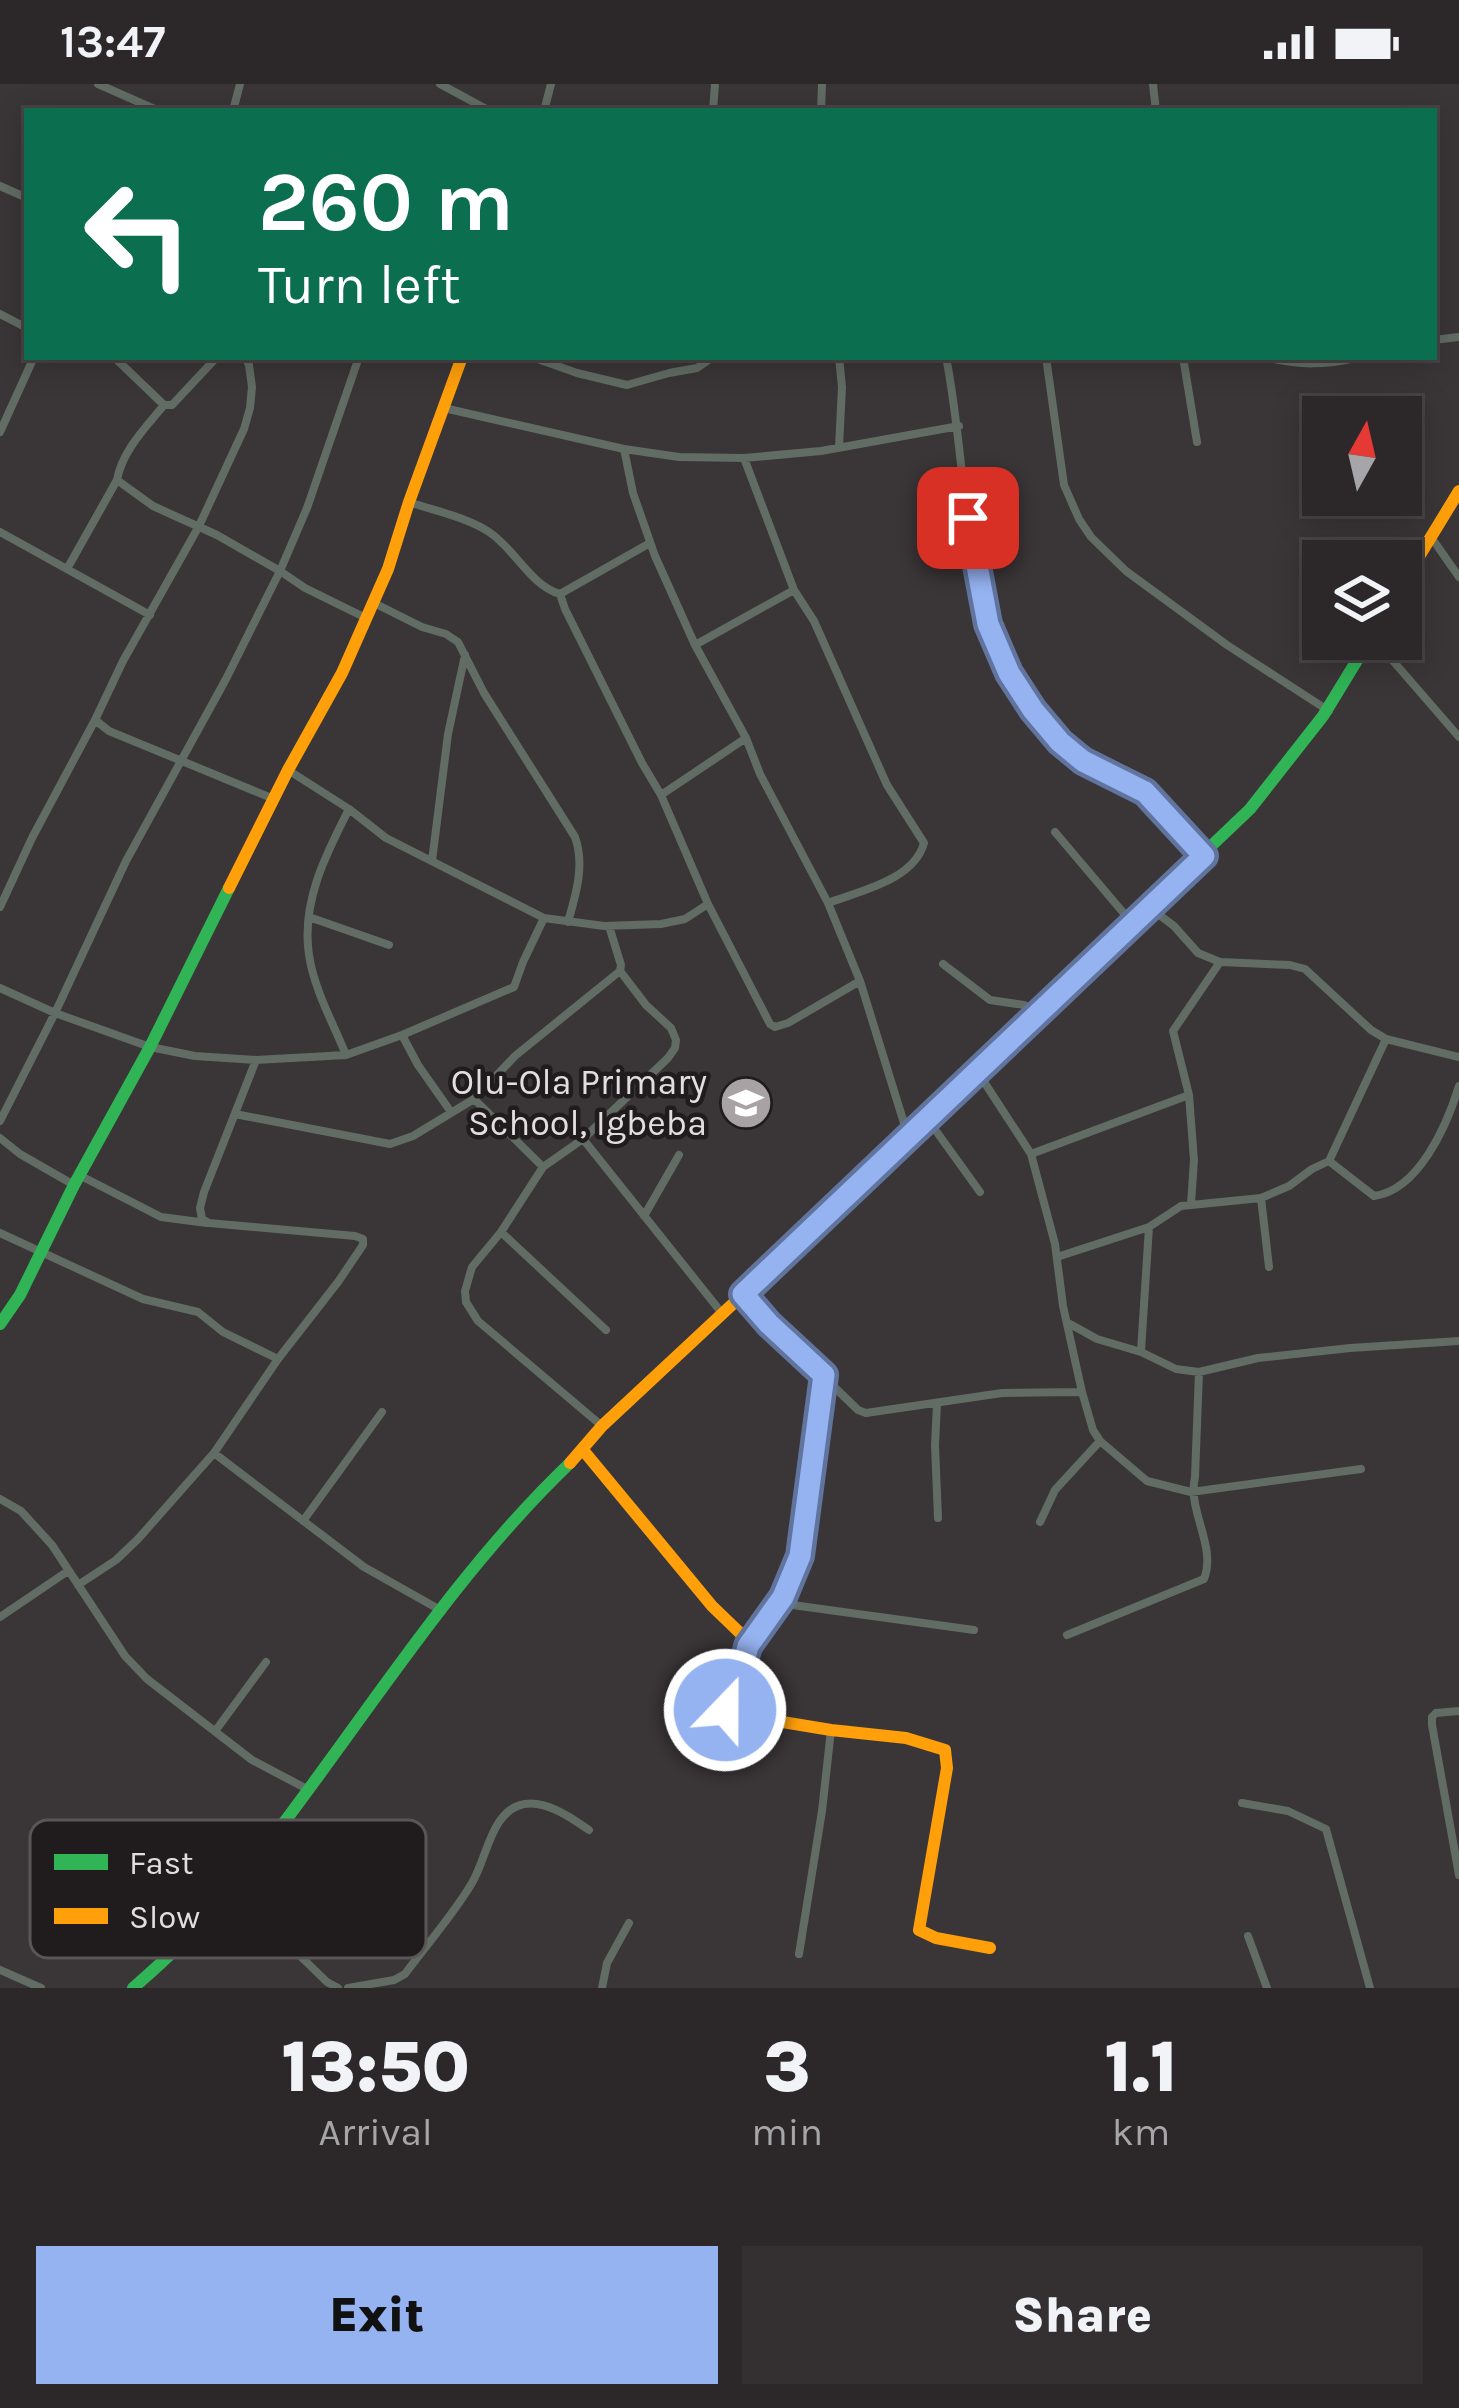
<!DOCTYPE html>
<html lang="en">
<head>
<meta charset="utf-8">
<style>
  :root { --surface:#2c2829; --page:#343031; --text:#f1f3f6; --muted:#a6a6a8; --line:#484446; --accent:#95b2f1 }
  body { margin:0; font-family:Karla,sans-serif; background:var(--page); color:var(--text); height:100vh; display:flex; flex-direction:column; font-size:45px; white-space:nowrap }
  * { box-sizing:border-box; margin:0 }
  p { font-size:39px; color:var(--muted) }
  .icon { flex:none; width:66px; height:66px; fill:none; stroke:currentColor; stroke-width:2; stroke-linecap:round; stroke-linejoin:round }
  .map { position:relative; height:1904px; overflow:hidden }
  .side { display:flex; flex-direction:column; background:var(--surface); flex:1 }
  .side>* { flex:none }
  .hud { position:absolute; left:24px; top:24px; width:1413px; height:252px; border-radius:0px; box-shadow:0 6px 30px #0003,0 0 0 3px var(--line); background:#0b6e4f; color:#fff; overflow:hidden }
  .needle { width:78px; rotate:8deg }
  .controls { position:absolute; left:1302px; top:312px; display:grid; gap:24px }
  .controls a { display:grid; place-items:center; width:120px; height:120px; border-radius:0px; background:var(--surface); box-shadow:0 6px 30px #0003,0 0 0 3px var(--line); font-size:60px }
  .pin { position:absolute; display:grid; place-items:center; width:102px; height:102px; color:#fff; margin:-51px; border-radius:24px; box-shadow:0 6px 18px #0006 }
  .me { position:absolute; width:132px; margin:-66px; rotate:22deg; stroke-linejoin:round; filter:drop-shadow(0 0 9px #0008) }
  .turn { display:flex; align-items:center; gap:42px; height:252px; padding:0 36px; font-size:54px }
  .turn .icon { width:156px; height:156px; stroke-width:2.5 }
  .turn b { display:block; font-size:84px; line-height:102px }
  .eta { display:flex; justify-content:space-evenly; align-items:center; height:204px; text-align:center }
  .eta b { font-size:72px; font-weight:800; line-height:84px }
  .button { display:flex; gap:24px; margin-top:auto; padding:24px 36px }
  .button a { flex:1; height:138px; border-radius:0px; background:var(--accent); color:#111; font-size:48px; font-weight:800; line-height:138px; text-align:center }
  .button a+a { background:var(--page); color:var(--text) }
  .status { display:flex; justify-content:space-between; align-items:center; height:84px; padding:0 60px; background:var(--surface); direction:ltr }
  .status svg { height:33px; fill:currentColor }
  .map>svg:first-child { display:block }
  .lines { fill:none; stroke-linecap:round; stroke-linejoin:round }
  .street { stroke:#616c64; stroke-width:8 }
  .fast { stroke:#30b455; stroke-width:12 }
  .slow { stroke:#ff9f0a; stroke-width:12 }
  .route-casing { stroke:#61749d; stroke-width:30 }
  .route { stroke:#95b2f1; stroke-width:21 }
  .labels { text-anchor:middle; dominant-baseline:central; stroke-width:9; stroke-linejoin:round; paint-order:stroke }
  .poi-label { font-size:36px; fill:#e3dde0; stroke:#201c1e; text-anchor:end }
  .key { fill:#201c1e; stroke:#5a5658; stroke-width:3 }
  .key-label { font-size:33px; fill:#e3dde0 }
</style>
</head>
<body>
<div class="status"><b>13:47</b><svg viewBox="0 0 49 12"><path d="M0 12V9h3v3zM5 12V6h3v6zM10 12V3h3v9zM15 12V0h3v12zM26 1h20v11H26zM47 4h2v5h-2z"/></svg></div>
<div class="map">
<svg width="1459" height="1904" viewBox="0 0 1459 1904">
  <rect width="100%" height="100%" fill="#3a3537"/>
  <g class="lines">
    <path class="street" d="M98,0L159,27
      M440,0L490,27
      M1153,0L1156,27
      M233,27L240,0
      M544,27L551,0
      M713,27L715,0
      M821,27L822,0
      M0,102L27,114
      M0,230L27,244
      M1434,256L1459,253
      M93,273L115,274L164,321
      M532,273L577,289L627,301L669,289L697,284L713,273
      M946,273C972,403 957,560 1062,659C1088,684 1111,688 1140,705C1150,711 1157,722 1165,731C1177,745 1190,758 1203,771
      M1046,273L1064,401L1079,435L1091,453L1126,487L1227,561L1329,627
      M1183,273L1197,358
      M1265,273C1299,282 1326,281 1360,273
      M444,324L624,365L679,373L744,374L821,367L959,342
      M0,348L34,273
      M839,363L842,303L839,273
      M624,365L633,409L655,472L695,561L746,654L760,690L828,819L860,897L908,1052
      M744,374L794,506L814,537L887,701L924,759C914,796 860,807 828,819
      M117,396L153,422L217,451L280,487L305,504L366,534
      M409,418C435,427 466,433 489,448C515,465 530,501 560,510L565,525L642,679L661,711L708,820L770,940L775,943L788,939L860,897
      M0,448L150,531
      M1431,453L1459,493
      M67,485L117,396C122,367 146,343 164,321H172L217,273
      M560,510L650,459
      M374,519L422,543L446,550L458,558L484,609L575,753C585,781 576,810 568,838
      M1374,555L1459,653
      M695,561L794,506
      M95,636L109,647L274,715
      M288,686L349,725L386,754L544,834L604,842L661,840L685,835L708,820
      M661,711L746,654
      M1055,748L1132,839
      M432,777L448,650L465,571
      M0,823L32,754L95,636L123,577L199,442L244,345L250,324L252,303L249,281L245,273
      M1150,824L1174,842L1198,869L1220,878L1290,881L1305,885L1371,946L1386,955L1459,973
      M309,833L389,861
      M943,880L990,916L1024,921L1037,927
      M0,904L55,929L150,963L195,972L256,976L346,971L402,951L514,903L523,878L544,834
      M402,951L418,981L451,1028
      M346,971C333,939 314,905 309,871C301,818 326,770 349,725
      M977,987L1031,1070L1055,1160L1063,1222L1082,1308L1093,1346L1100,1357L1147,1397L1191,1408L1361,1385
      M474,1015L543,1083
      M235,1030L390,1060L413,1052L474,1015L515,972L620,887L621,881L609,842
      M926,1033L980,1108
      M0,1037L55,929L126,777L226,595L280,487L307,424L359,273
      M0,1054L20,1070L74,1101
      M583,1055L721,1228
      M1031,1070L1189,1011
      M1329,1077L1374,1112C1419,1106 1447,1041 1459,1002
      M81,1092L161,1133L207,1139
      M1261,1114L1269,1183
      M1191,1120L1194,1076L1189,1011L1173,947L1220,878
      M644,1132L679,1071
      M501,1148L606,1246
      M0,1149L143,1215L198,1228L223,1248L278,1275
      M1057,1173L1149,1143L1181,1122L1261,1114L1289,1102L1312,1085L1329,1077L1386,955
      M743,1210L769,1240L858,1326L866,1329L1002,1309L1081,1308
      M1070,1240L1097,1255L1141,1268L1176,1285L1199,1288L1258,1274L1350,1264L1459,1257
      M1141,1267L1149,1143
      M937,1320L935,1361L938,1434
      M602,1342L478,1237L466,1218L465,1207L472,1183L501,1148L543,1083L583,1055L668,974L675,964L676,956L671,944L646,921L620,887
      M214,1369L364,1483L442,1527
      M0,1415L21,1427L52,1461L125,1572L147,1595L252,1676L307,1705
      M303,1437L382,1328
      M1040,1438L1055,1406L1100,1357
      M78,1501L116,1476L138,1455L214,1369L278,1275L338,1198L363,1161V1155L355,1152L209,1139L202,1135L200,1124L204,1108L256,976
      M778,1519L974,1546
      M0,1533L68,1487
      M1067,1551L1204,1495C1217,1462 1187,1427 1195,1393L1199,1288
      M748,1562L783,1512L800,1472L824,1293
      M1459,1627L1436,1629L1432,1633V1641L1459,1791
      M216,1646L266,1578
      M1242,1719L1288,1727L1326,1745L1370,1904
      M218,1821L262,1835L327,1898L338,1904
      M1248,1852L1267,1904
      M799,1870L822,1727L831,1646
      M0,1886L41,1904
      M348,1904L394,1896L405,1890C427,1860 453,1831 472,1799C483,1780 487,1756 499,1738C524,1701 563,1728 589,1746
      M602,1904L607,1879L629,1839"/>
    <path class="fast" d="M954,1007L1250,725L1323,632L1370,555
      M0,1240L20,1211L74,1101L150,963L229,804
      M133,1904C163,1878 192,1851 218,1821C340,1678 433,1510 570,1379"/>
    <path class="slow" d="M1401,502L1459,407
      M229,804L288,686L342,589L388,485L409,418L462,273
      M583,1366L712,1522L740,1549L748,1562L747,1571L724,1620L728,1629L831,1646L906,1654L945,1666L947,1684L919,1846L936,1854L990,1864
      M570,1379L602,1342L856,1105L954,1007"/>
  </g>
  <g class="lines">
    <g class="route-casing">
      <path id="route" d="M725,1626C726,1603 744,1585 748,1562L783,1513L800,1472L824,1291L769,1240L743,1210L1204,772L1145,708L1083,677L1060,658L1033,626L1009,589L988,540L968,434"/>
    </g>
    <use href="#route" class="route"/>
  </g>
  <defs>
    <g id="school-disc" transform="scale(2.7)"><circle r="9.5" fill="#a8a2a5" stroke="#201c1e"/><path d="M0-5L7-2L0 1L-7-2ZM-4 1L0 2.5L4 1V4Q0 6-4 4Z" fill="#fff"/></g>
  </defs>
  <g fill-rule="evenodd">
    <use href="#school-disc" x="746" y="1019"/>
  </g>
  <g class="labels">
    <g class="poi-label">
      <text x="707" y="998">Olu-Ola Primary<tspan x="707" dy="41">School, Igbeba</tspan></text>
    </g>
  </g>
  <rect x="30" y="1736" width="396" height="138" rx="18" class="key"/>
  <rect x="54" y="1770" width="54" height="16" fill="#30b455"/>
  <rect x="54" y="1824" width="54" height="16" fill="#ff9f0a"/>
  <g class="key-label">
    <text x="129" y="1790">Fast</text>
    <text x="129" y="1844">Slow</text>
  </g>
</svg>
<div class="controls">
<a><svg class="needle" viewBox="-14 -14 28 28"><path d="M0-13l5 13h-10z" fill="#e53935"/><path d="M0 13l5-13h-10z" fill="#a6a6a8"/></svg></a>
<a><svg class="icon" aria-label="layers" viewBox="0 0 24 24"><path d="M12 4l9 5-9 5-9-5zM3 14l9 5 9-5"/></svg></a>
</div>
<div class="pin" style="left:968px;top:434px;background:#d93025"><svg class="icon" aria-label="arrive" viewBox="0 0 24 24"><path d="M6 21V4h12l-3 4 3 4H6"/></svg></div>
<svg class="me" style="left:725px;top:1626px" viewBox="-20 -20 40 40"><circle r="17" fill="#95b2f1" stroke="#fff" stroke-width="3"/><path d="M0-11L8 9 0 5-8 9z" fill="#fff"/></svg>
<div class="hud">
<div class="turn"><svg class="icon" aria-label="left" viewBox="0 0 24 24"><path d="M17 20v-9H6M10 6l-5 5 5 5"/></svg><div><b>260 m</b>Turn left</div></div>
</div>
</div>
<section class="side">
<div class="eta">
<div><b>13:50</b><p>Arrival</p></div>
<div><b>3</b><p>min</p></div>
<div><b>1.1</b><p>km</p></div>
</div>
<div class="button"><a>Exit</a><a>Share</a></div>
</section>
</body>
</html>
